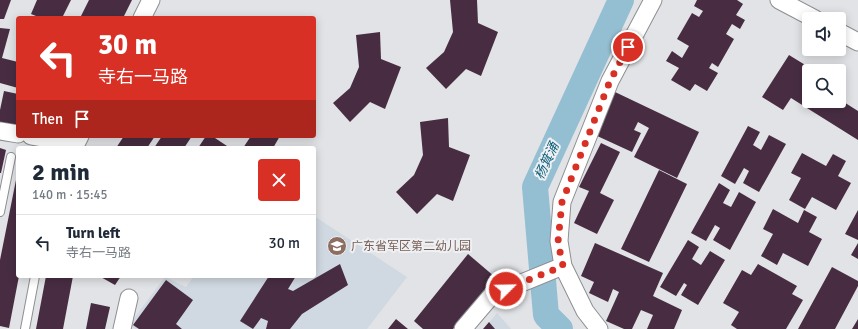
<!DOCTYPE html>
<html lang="en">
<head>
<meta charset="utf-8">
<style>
  :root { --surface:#fff; --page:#f6f6f7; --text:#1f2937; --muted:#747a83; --line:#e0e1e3 }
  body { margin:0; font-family:Signika,"Noto Sans SC",sans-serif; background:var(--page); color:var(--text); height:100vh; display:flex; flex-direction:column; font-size:15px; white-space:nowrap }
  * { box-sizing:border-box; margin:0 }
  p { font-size:13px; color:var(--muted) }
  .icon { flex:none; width:22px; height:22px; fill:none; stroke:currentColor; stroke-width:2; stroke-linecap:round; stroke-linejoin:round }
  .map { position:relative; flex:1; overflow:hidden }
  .drawer { position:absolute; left:16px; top:146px; width:300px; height:132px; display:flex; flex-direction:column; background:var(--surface); border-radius:4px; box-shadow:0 2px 10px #0003 }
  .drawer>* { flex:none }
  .top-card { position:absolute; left:16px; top:16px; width:300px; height:122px; border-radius:4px; box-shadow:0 2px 10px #0003; background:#d93025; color:#fff; overflow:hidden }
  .buttons { position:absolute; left:802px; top:12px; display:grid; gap:8px }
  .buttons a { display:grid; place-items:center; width:44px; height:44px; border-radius:4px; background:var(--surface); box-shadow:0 2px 10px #0003; font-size:20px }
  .pin { position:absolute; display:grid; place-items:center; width:34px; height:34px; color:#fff; margin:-17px; border:2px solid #fff; border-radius:50%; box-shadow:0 1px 4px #0007 }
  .me { position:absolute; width:44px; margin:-22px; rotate:67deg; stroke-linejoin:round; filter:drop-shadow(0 0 3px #0008) }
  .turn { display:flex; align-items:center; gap:14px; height:84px; padding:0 16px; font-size:18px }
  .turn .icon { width:52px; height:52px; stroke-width:2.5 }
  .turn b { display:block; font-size:28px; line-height:34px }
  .then { display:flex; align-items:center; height:38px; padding:0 16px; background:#0003; gap:8px; font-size:15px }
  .round { display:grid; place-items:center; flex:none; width:42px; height:42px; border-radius:4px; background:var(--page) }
  .summary { display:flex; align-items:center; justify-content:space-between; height:68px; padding:0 16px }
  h1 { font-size:24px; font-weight:800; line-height:30px }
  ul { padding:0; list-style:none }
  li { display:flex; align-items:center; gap:12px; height:56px; padding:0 16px; border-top:1px solid var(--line) }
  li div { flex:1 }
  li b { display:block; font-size:15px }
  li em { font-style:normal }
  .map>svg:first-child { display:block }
  .built { fill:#d0d8e1 }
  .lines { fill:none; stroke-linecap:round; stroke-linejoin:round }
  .river { stroke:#94bfd2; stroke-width:26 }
  .building { fill:#482d42 }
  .service-casing { stroke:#8d8f92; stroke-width:10 }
  .minor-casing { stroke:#8d8f92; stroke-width:19 }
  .service { stroke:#fff; stroke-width:8 }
  .minor { stroke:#fff; stroke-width:17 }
  .route { stroke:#d93025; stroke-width:7; stroke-dasharray:0 12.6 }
  .labels { text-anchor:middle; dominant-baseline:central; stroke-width:4; stroke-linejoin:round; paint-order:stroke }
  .education-label { font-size:12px; fill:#785e54; stroke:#eef0f3; text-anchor:start }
  .water-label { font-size:13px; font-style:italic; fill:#0b5e78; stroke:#eef0f3 }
</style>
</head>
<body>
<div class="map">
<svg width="858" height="329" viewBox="0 0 858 329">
  <rect width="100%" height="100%" fill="#e1e3e6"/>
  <path class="built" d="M314,216L407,277L367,329H135L129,325L165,277L186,287L194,276H314Z
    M497,313L511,329H484Z"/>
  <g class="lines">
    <path class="river" d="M560,329L546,315L535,187L621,0"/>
  </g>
  <path class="building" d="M0,0H11L4,19H0Z
    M37,0H71L62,18H41L31,14Z
    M89,0H132L123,18H80Z
    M450,0H477L478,23L498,32L481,76L466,69L446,89L426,68L444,52L453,32Z
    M697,0H737L743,4L736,15L745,20L740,29L732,24L726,34L734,39L718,67L712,63L709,68L718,73L707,91L695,84L690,91L671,80L679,68L666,61L672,51L682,58L689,46L677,39L692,13L699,17L703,11L694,6Z
    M0,28L10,29L2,58L18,62V88L0,83Z
    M380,32L381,59L401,67L385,109L370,102L350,122L333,103L350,88L359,67L356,35Z
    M789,55L815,71H809V101H839V99L858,111V140L791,98L783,110L762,97Z
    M839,86L844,90L839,97Z
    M4,91L18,94V131L0,127V110Z
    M615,92L699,132L677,178L634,157L649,128L638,122L634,130L641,133L632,152L595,135Z
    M448,118L449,147L470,155L453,201L437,194L417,214L396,192L414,175L423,155L420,122Z
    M748,126L760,132L753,145L761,150L769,135L786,144L759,192L743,183L749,171L744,168L735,184L721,176Z
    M124,136H155L147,148H116Z
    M162,136H192L184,148H154Z
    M206,136H212L227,146L226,148H198Z
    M251,136H280L273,148H243Z
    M601,143L620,152L600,193L614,200L597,234L574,223L589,191L579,187Z
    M0,148L6,150L1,173H0Z
    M802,153L826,166L833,154L846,161L838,176L851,183L836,210L812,197L805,209L789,200L801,178L791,173Z
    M659,170L687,184L649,262L621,249Z
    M17,175L18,276H19L9,328L0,326V260Z
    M719,183L730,190L723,203L731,207L739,192L756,202L730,250L713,240L720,228L715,225L706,241L691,233Z
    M773,209L798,223L804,210L817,217L809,232L822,239L808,266L783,253L777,265L761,256L773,234L763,229Z
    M858,210V240L845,234Z
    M688,240L699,247L692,259L701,265L710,251L725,260L698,305L681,295L687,285L684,283L676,296L660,287Z
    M595,243L663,273L653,296L682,310L674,329H647L653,315L641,310L632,329H624L606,321L619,292L613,289L608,302L589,293L594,282L581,276Z
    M858,243V259L851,255Z
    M468,254L495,277L453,329H423L414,321Z
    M340,264L348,285L302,314L290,329H266L268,321L261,318L253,329L240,321L269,276H296L288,289L293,291Z
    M758,264L797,286L792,294L803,300L786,329H737L731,325L739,312L723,303L742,270L751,275Z
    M832,267L858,281V286L835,329H798Z
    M46,276H73L63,329H36Z
    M99,276H121L115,285Z
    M166,280L193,300L176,324L182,329H139L133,325Z
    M91,303L110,307L105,329H86Z
    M396,319L408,329H388Z
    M858,319V329H852Z
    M489,322L495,329H483Z"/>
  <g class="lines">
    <g class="service-casing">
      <path id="service" d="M0,212L11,157
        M25,329L35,276"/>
    </g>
    <g class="minor-casing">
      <path id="minor" d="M779,0L815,19
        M142,18L151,0
        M839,32L858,42
        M0,131L18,134
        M31,136L76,144L80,136
        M122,329L129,298
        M463,329L492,295L563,266
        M599,329L585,311L563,266L559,241L562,202L610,81L653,0"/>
    </g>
    <use href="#service" class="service"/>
    <use href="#minor" class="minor"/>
  </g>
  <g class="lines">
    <path class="route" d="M506,289L563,266L558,242L562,202L610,81L628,47"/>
  </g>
  <defs>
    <g id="school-disc" transform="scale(1)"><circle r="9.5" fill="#8d6e63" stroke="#eef0f3"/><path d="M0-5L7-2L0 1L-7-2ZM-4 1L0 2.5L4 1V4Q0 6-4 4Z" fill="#fff"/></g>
  </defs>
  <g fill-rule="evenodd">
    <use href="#school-disc" x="337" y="246"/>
  </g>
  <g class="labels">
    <g class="education-label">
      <text x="351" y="246">广东省军区第二幼儿园</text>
    </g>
    <g class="water-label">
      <text transform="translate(547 161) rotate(-65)">杨箕涌</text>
    </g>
  </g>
</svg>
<div class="buttons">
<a><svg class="icon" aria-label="sound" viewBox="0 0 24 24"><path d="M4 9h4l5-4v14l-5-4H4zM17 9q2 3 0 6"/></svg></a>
<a><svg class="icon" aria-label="search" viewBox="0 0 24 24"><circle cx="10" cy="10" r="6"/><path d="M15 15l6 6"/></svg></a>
</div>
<div class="pin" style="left:628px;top:47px;background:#d93025"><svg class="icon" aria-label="arrive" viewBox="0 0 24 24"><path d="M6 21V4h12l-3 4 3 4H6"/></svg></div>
<svg class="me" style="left:506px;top:289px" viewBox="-20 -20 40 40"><circle r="17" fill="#d93025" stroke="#fff" stroke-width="3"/><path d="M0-11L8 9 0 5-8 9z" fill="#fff"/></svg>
<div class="top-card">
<div class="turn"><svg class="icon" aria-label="left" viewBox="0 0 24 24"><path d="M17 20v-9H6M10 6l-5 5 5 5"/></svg><div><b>30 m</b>寺右一马路</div></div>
<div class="then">Then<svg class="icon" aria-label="arrive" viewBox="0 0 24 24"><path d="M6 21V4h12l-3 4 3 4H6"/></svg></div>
</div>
<section class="drawer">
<div class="summary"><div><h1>2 min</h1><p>140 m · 15:45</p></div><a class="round" style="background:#d93025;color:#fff"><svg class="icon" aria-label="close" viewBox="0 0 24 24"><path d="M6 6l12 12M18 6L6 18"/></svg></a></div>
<ul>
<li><svg class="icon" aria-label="left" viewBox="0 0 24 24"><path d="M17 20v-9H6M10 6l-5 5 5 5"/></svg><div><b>Turn left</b><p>寺右一马路</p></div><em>30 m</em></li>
</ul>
</section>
</div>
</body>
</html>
